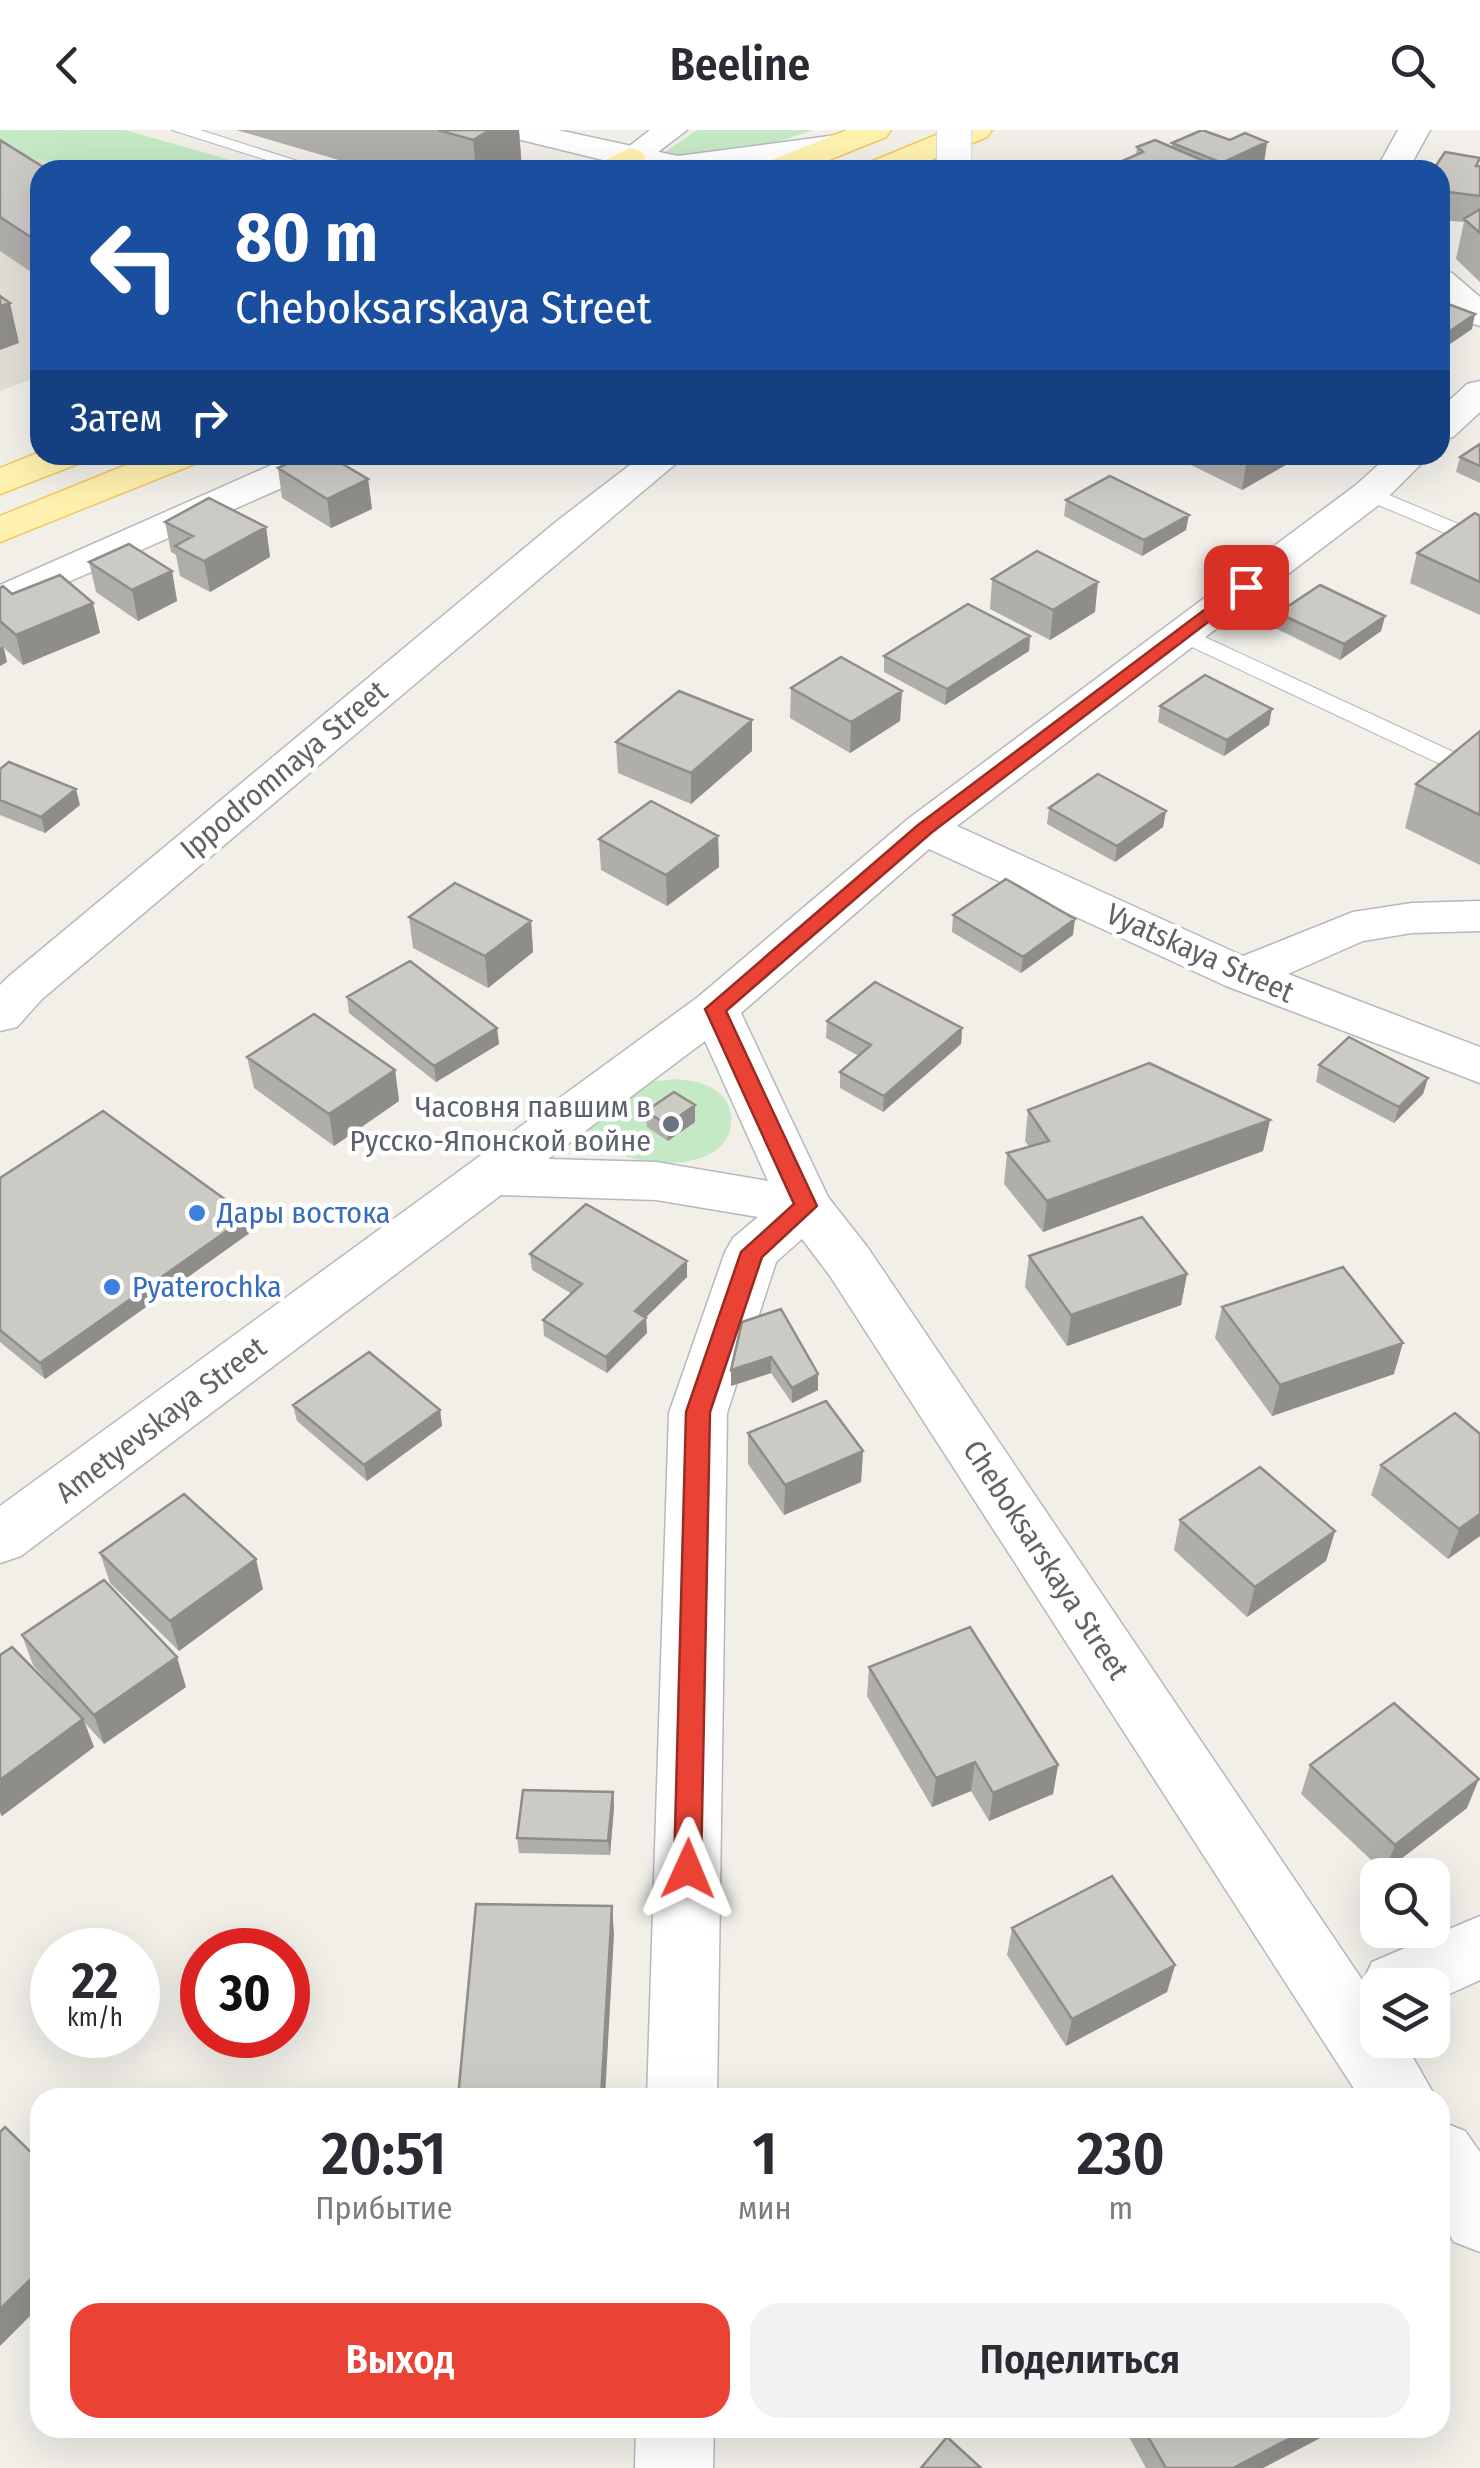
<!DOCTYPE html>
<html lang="ru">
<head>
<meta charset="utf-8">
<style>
  :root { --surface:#fff; --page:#f2f2f3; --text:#2b2b33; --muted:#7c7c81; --accent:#ea4335 }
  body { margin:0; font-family:"Fira Sans Condensed",sans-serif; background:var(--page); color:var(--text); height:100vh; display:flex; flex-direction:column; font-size:38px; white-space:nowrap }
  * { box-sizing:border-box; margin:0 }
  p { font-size:32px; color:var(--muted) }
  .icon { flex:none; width:55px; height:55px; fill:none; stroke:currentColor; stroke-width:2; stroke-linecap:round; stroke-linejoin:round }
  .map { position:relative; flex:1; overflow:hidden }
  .details { position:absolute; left:30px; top:1958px; width:1420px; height:350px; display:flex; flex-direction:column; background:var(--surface); border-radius:30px; box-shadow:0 10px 40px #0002 }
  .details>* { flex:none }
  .hud { position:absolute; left:30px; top:30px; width:1420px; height:305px; border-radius:30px; box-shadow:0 10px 40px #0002; background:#1a4fa0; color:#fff; overflow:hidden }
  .buttons { position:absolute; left:1360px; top:1728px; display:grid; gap:20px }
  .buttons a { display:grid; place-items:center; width:90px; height:90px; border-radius:20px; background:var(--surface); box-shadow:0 10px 40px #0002; font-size:50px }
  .speed { position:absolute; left:30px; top:1798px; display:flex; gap:20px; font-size:50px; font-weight:700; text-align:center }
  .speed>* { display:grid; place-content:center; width:130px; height:130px; border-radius:50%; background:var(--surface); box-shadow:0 10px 40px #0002; line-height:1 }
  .speed small { font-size:25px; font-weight:400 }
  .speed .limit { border:15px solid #d22; background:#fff; color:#111 }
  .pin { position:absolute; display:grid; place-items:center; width:85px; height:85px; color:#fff; margin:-42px; border-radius:20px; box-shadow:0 5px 15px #0006 }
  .me { position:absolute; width:110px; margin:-55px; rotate:1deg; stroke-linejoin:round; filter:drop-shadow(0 0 8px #0008) }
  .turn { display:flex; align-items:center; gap:35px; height:210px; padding:0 40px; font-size:45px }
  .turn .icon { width:130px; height:130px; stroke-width:2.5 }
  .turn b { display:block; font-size:70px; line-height:85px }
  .then { display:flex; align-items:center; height:95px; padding:0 40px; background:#0003; gap:20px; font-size:38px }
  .eta { display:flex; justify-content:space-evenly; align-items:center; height:170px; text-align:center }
  .eta b { font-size:60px; font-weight:600; line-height:70px }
  .button { display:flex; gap:20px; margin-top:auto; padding:20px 40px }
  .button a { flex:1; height:115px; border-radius:30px; background:var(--accent); color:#fff; font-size:40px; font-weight:600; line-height:115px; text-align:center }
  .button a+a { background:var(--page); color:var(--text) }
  header { display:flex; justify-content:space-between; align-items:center; height:130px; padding:0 40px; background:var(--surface); font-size:45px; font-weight:600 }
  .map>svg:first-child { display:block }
  .education { fill:#e1ded6 }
  .green { fill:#c5e8c5 }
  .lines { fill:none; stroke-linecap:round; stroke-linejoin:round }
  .lane-casing { stroke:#b5b8bc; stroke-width:2 }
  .street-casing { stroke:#b5b8bc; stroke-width:3 }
  .secondary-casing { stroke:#b6babf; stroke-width:3 }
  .primary-casing { stroke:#f2c960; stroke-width:3 }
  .lane { fill:#fff; fill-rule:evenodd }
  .street { fill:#fff; fill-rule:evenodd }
  .secondary { fill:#fff; fill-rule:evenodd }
  .primary { fill:#fff2af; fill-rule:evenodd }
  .secondary-bridge-casing { stroke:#b6babf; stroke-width:36; stroke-linecap:butt }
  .secondary-bridge { stroke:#fff; stroke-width:35 }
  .wall { fill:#afaea9 }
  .shaded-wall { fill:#8f8d8a }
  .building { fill:#cccac5; stroke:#8f8d8a; stroke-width:2.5 }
  .route { fill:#ea4335; stroke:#982c22; stroke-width:2.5 }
  .worship-dot { fill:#6b7280; stroke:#fff; stroke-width:4 }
  .shop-dot { fill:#3f7fe0; stroke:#fff; stroke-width:4 }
  .labels { text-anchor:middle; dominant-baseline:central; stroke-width:9; stroke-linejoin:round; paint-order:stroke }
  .street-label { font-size:30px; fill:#5f6368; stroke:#fff }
  .worship-label { font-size:30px; fill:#5b616d; stroke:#fff; text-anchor:end }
  .shop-label { font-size:30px; fill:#366cbe; stroke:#fff; text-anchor:start }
</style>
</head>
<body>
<header><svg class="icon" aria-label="back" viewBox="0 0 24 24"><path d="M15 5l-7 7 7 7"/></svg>Beeline<svg class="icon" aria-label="search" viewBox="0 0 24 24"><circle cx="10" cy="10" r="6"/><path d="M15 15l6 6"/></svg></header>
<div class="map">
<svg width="1480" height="2338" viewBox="0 0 1480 2338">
  <rect width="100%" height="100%" fill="#f1efe8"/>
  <path class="education" d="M0,18L74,40H40V246L0,261Z"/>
  <path class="green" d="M0,0H125L266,40H74L0,18Z
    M697,0H813C762,17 714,34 659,26Z
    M678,949C691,951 704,952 715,960C739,975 736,1011 710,1024C677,1041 627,1031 596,1015L589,996L645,952Z"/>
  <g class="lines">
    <g class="lane-casing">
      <path id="lane" d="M172,0H200L326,40H298Z
        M1370,357L1480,403V418L1362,368L1359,363L1362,358Z
        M1183,497L1473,631L1476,636L1464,643L1455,641L1175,509L1172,504L1175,499Z"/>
    </g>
    <g class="street-casing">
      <path id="street" d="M650,0H687L641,35H619L614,28Z
        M1398,0H1430L1408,40H1376Z
        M1440,140L1452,143L1480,167V196L1468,192L1440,168Z
        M1480,251V282L1453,307L1440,310V279L1467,254Z
        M294,325H345L339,333L0,482V455Z
        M1389,325H1430L1384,371L957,696L1243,826L1353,782L1412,773L1480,771V801L1412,803L1363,811L1288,844L1480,917V953L1226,856L929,719L741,883L828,1067L868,1118L1363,1851L1372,1832L1480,1786V1850L1432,1872V1855H1378V1910H1403L1436,1968H1360L830,1146L802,1109L776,1132L727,1283L717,1968H647L669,1283L725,1122L733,1108L758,1087L656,1070L501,1065L21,1426L0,1433V1376L698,867L908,689L1356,355ZM705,911L768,1051L656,1032L548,1029Z
        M1440,1991L1465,2001L1480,2022V2122L1454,2112L1440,2090Z
        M636,2298H714L713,2338H635Z"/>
    </g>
    <g class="secondary-casing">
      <path id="secondary" d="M504,0H558L678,26L837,5L848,8L853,15L848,22L837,25L721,40H644L509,7Z
        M643,325H686L42,869L17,897L0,901V855L8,847L557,391Z"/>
    </g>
    <g class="primary-casing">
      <path id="primary" d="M847,0H891L886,7L804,40H759L764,33Z
        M948,0H992L987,7L907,40H863L868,33Z
        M630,18L641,21L646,28L633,40H594L599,33Z
        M40,322L86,325L80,333L0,364V338Z
        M151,325H203L197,333L0,412V386Z"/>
    </g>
    <use href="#lane" class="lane"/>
    <use href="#street" class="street"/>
    <use href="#secondary" class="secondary"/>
    <use href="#primary" class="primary"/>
    <g class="secondary-bridge-casing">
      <path id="secondary-bridge" d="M954,0V40"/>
    </g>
    <use href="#secondary-bridge" class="secondary-bridge"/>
  </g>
  <path class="wall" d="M236,0H519L522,40H373Z
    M0,10L40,40V148L0,121Z
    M1230,10L1267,12L1263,40H1112L1113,35L1136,25L1137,17H1172V13Z
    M1478,36H1480V152L1456,129L1464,92L1440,90V40Z
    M1480,314V353L1456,342L1460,327Z
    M1186,325H1298V328L1242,360L1185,332Z
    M278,338L368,349L372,379L331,398L282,368Z
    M1066,370L1186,400L1142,426L1064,386Z
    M1480,386V485L1410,453L1417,423Z
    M165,392L266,397L270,427L210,462L180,446L176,425L171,422Z
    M89,432L172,441L177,471L138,491L96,462Z
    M992,449L1095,482L1050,510L990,479Z
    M0,458L12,464L93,473L100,503L23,535L4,518L7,532L0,536Z
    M1278,483L1385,486L1381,501L1340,530L1275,498Z
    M1030,506L1029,521L945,575L884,542V526Z
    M791,558L902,561L900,591L850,623L790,588Z
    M1160,576L1269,595L1224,626L1158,592Z
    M752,590V621L691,674L618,643L616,612Z
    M1480,601V735L1405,698L1416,654Z
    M0,639L80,675L45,703L0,685Z
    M1049,678L1166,681L1163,697L1115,732L1047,694Z
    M718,706L719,737L667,776L601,740L599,709Z
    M953,785L1073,805L1021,843L952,802Z
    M409,787L531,791L533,822L488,858L413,818Z
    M347,867L497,898L499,914L436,952L349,883Z
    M827,891L962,898L961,914L883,982L840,958V942L859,926L826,908Z
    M247,927L395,940L399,971L334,1016L254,958Z
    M1319,935L1428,948L1423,964L1394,993L1316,952Z
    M1028,980L1270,990L1263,1021L1043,1102L1004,1054L1007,1023L1029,1017L1025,1011Z
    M646,981L695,992L668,1011L647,997Z
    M0,1048L248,1086L251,1102L45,1249L0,1212Z
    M530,1124L687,1147L646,1187L647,1203L607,1243L544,1206L543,1190L572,1164L532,1140Z
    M1029,1126L1187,1144L1181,1175L1067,1216L1025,1157Z
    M1222,1177L1394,1244L1272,1286L1215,1208Z
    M742,1192L818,1244V1260L792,1273L771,1243L731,1256Z
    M293,1275L440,1280L442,1296L367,1351L297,1291Z
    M748,1303L863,1321L861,1352L784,1385L748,1334Z
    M1381,1335L1480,1406L1448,1429L1371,1365Z
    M1180,1390L1335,1401L1326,1431L1247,1487L1174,1420Z
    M100,1423L263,1459L179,1521L110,1453Z
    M22,1505L186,1557L104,1614L85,1593L94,1617L2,1686L0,1684V1525L61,1566L33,1535Z
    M869,1537L1058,1635L1053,1664L989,1691L971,1661L932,1677L867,1566Z
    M1310,1635L1467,1678L1384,1742L1301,1664Z
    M613,1662L614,1677L610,1725L519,1723L517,1708Z
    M1012,1798L1175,1835L1167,1862L1066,1916L1007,1825Z
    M1124,2298H1330L1326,2305L1263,2338H1146Z"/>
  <path class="shaded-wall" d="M490,0H519L522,40H476L473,10Z
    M1267,12L1263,40H1221L1222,33Z
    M1209,33L1208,40H1194Z
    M10,173L19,213L0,220V176Z
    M1475,184L1472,199L1440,221V208Z
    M1256,325H1298V328L1242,360L1247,330Z
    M368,349L372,379L331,398L327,369Z
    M1189,385L1186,400L1142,426L1144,410Z
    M266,397L270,427L210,462L204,431Z
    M172,441L177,471L138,491L132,460Z
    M1098,452L1095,482L1050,510L1053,480Z
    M93,473L100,503L23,535L16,505Z
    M1385,486L1381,501L1340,530L1344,514Z
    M1030,506L1029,521L945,575L947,559Z
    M3,516L7,532L0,536V518Z
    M902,561L900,591L850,623L851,592Z
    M1272,579L1269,595L1224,626L1227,610Z
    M752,590V621L691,674V643Z
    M76,659L80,675L45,703L41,687Z
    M1166,681L1163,697L1115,732L1117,716Z
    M718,706L719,737L667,776L666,745Z
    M1075,789L1073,805L1021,843L1023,827Z
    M531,791L533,822L488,858L485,826Z
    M497,898L499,914L436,952L434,936Z
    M962,898L961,914L883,982L884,966Z
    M395,940L399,971L334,1016L329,984Z
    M1428,948L1423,964L1394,993L1399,977Z
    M695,975V992L668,1011L667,995Z
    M1270,990L1263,1021L1043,1102L1047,1071Z
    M248,1086L251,1102L45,1249L40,1233Z
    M687,1131V1147L636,1197L635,1181Z
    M1187,1144L1181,1175L1067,1216L1071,1185Z
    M646,1188L647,1203L607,1243L606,1227Z
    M1403,1213L1394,1244L1272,1286L1280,1255Z
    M771,1227V1243L731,1256V1240Z
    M818,1244V1260L792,1273V1258Z
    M440,1280L442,1296L367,1351L364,1335Z
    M863,1321L861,1352L784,1385L785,1355Z
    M1480,1384V1406L1448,1429L1459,1399Z
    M1335,1401L1326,1431L1247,1487L1255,1457Z
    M256,1429L263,1459L179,1521L170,1491Z
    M177,1527L186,1557L104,1614L94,1585Z
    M83,1589L94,1617L2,1686L0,1681V1650Z
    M975,1632L971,1661L932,1677L936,1648Z
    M1058,1635L1053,1664L989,1691L993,1663Z
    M1479,1649L1467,1678L1384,1742L1395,1715Z
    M613,1662L614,1677L610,1725L608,1711Z
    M612,1776L614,1804L605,1968H601Z
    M1175,1835L1167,1862L1066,1916L1072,1889Z
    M40,2140V2176L0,2216V2179Z
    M1310,2298H1330L1326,2305L1263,2338H1233Z"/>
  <path class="building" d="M438,0H490L473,10Z
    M1202,0L1230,10L1245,3L1267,12L1222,33L1172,13Z
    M0,10L48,40H40V113L0,87Z
    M1155,10L1209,33L1194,40H1125L1113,35L1143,22L1137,17Z
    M1445,22L1480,28L1476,36H1480V66L1440,61V40H1433Z
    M1480,79V103L1464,89Z
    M0,166L10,173L0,176Z
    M1440,171L1475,184L1440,208Z
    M1480,314V336L1460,327Z
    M306,325H327L368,349L327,369L278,338Z
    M1236,325H1256L1247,330Z
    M1110,346L1189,385L1144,410L1066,370Z
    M209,368L266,397L204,431L175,416L193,406L165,392Z
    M1475,383L1480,386V452L1417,423Z
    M129,414L172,441L132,460L89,432Z
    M1037,421L1098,452L1053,480L992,449Z
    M60,445L93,473L16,505L0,491V458L3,456L12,464Z
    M1320,455L1385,486L1344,514L1278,483Z
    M968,474L1030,506L947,559L884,526Z
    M841,527L902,561L851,592L791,558Z
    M1205,545L1272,579L1227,610L1160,576Z
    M679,561L752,590L691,643L616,612Z
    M1480,601V685L1416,654Z
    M9,632L76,659L41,687L0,670V639Z
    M1098,644L1166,681L1117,716L1049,678Z
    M651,671L718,706L666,745L599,709Z
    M1006,749L1075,789L1023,827L953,785Z
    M455,753L531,791L485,826L409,787Z
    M410,831L497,898L434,936L347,867Z
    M875,852L962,898L884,966L840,942L871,915L827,891Z
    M314,884L395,940L329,984L247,927Z
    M1349,907L1428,948L1399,977L1319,935Z
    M1149,933L1270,990L1047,1071L1007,1023L1049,1011L1028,980Z
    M674,962L695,975L667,995L646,981Z
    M103,981L248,1086L40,1233L0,1200V1048Z
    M586,1074L687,1131L635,1181L646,1188L606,1227L543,1190L582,1154L530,1124Z
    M1142,1087L1187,1144L1071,1185L1029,1126Z
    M1343,1137L1403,1213L1280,1255L1222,1177Z
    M781,1179L818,1244L792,1258L771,1227L731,1240L742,1192Z
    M369,1222L440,1280L364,1335L293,1275Z
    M826,1271L863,1321L785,1355L748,1303Z
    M1455,1283L1480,1304V1384L1459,1399L1381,1335Z
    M1260,1337L1335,1401L1255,1457L1180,1390Z
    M184,1364L256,1429L170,1491L100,1423Z
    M104,1450L177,1527L94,1585L22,1505Z
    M970,1497L1058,1635L993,1663L975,1632L936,1648L869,1537Z
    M12,1517L83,1589L0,1650V1525Z
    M1394,1573L1479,1649L1395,1715L1310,1635Z
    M523,1660L613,1662L608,1711L517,1708Z
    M1112,1746L1175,1835L1072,1889L1012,1798Z
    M476,1774L612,1776L601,1968H458Z
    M5,1997L40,2031V2140L0,2179V2002Z
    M1143,2298H1310L1233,2338H1166Z
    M947,2307L981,2338H921Z"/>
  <path class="route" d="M1240,453L1254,457L931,703L726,881L817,1076L762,1127L710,1282L701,1739L697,1748L688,1752L678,1748L674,1739L686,1282L741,1122L794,1074L705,879L918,695Z"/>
  <circle class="worship-dot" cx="671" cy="994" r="10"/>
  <g class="shop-dot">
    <circle cx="197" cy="1083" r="10"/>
    <circle cx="112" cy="1157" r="10"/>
  </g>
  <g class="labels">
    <g class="street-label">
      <text transform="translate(284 640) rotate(-40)">Ippodromnaya Street</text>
      <text transform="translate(1200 823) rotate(24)">Vyatskaya Street</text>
      <text transform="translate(161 1290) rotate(-37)">Ametyevskaya Street</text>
      <text transform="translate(1046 1430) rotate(57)">Cheboksarskaya Street</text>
    </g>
    <g class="worship-label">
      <text x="651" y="977">Часовня павшим в<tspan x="651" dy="34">Русско-Японской войне</tspan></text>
    </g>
    <g class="shop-label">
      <text x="217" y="1083">Дары востока</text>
      <text x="132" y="1157">Pyaterochka</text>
    </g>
  </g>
</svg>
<div class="buttons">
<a><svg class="icon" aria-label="search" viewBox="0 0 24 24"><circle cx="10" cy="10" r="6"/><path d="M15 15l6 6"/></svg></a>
<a><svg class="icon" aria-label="layers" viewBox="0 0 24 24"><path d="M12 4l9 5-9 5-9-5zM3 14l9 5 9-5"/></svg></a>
</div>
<div class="speed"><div>22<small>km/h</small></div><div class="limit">30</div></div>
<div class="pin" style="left:1246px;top:457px;background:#d93025"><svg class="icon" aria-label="arrive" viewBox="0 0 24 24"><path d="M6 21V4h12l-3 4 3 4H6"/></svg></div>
<svg class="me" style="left:688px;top:1739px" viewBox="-20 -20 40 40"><path d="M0-17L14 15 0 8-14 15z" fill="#ea4335" stroke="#fff" stroke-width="4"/></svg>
<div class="hud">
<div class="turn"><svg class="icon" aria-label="left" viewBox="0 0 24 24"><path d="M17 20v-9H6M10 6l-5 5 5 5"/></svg><div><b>80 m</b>Cheboksarskaya Street</div></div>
<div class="then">Затем<svg class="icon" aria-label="right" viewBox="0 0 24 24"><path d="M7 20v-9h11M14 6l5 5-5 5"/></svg></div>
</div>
<section class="details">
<div class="eta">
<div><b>20:51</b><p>Прибытие</p></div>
<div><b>1</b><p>мин</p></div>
<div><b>230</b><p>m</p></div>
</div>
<div class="button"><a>Выход</a><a>Поделиться</a></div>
</section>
</div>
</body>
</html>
